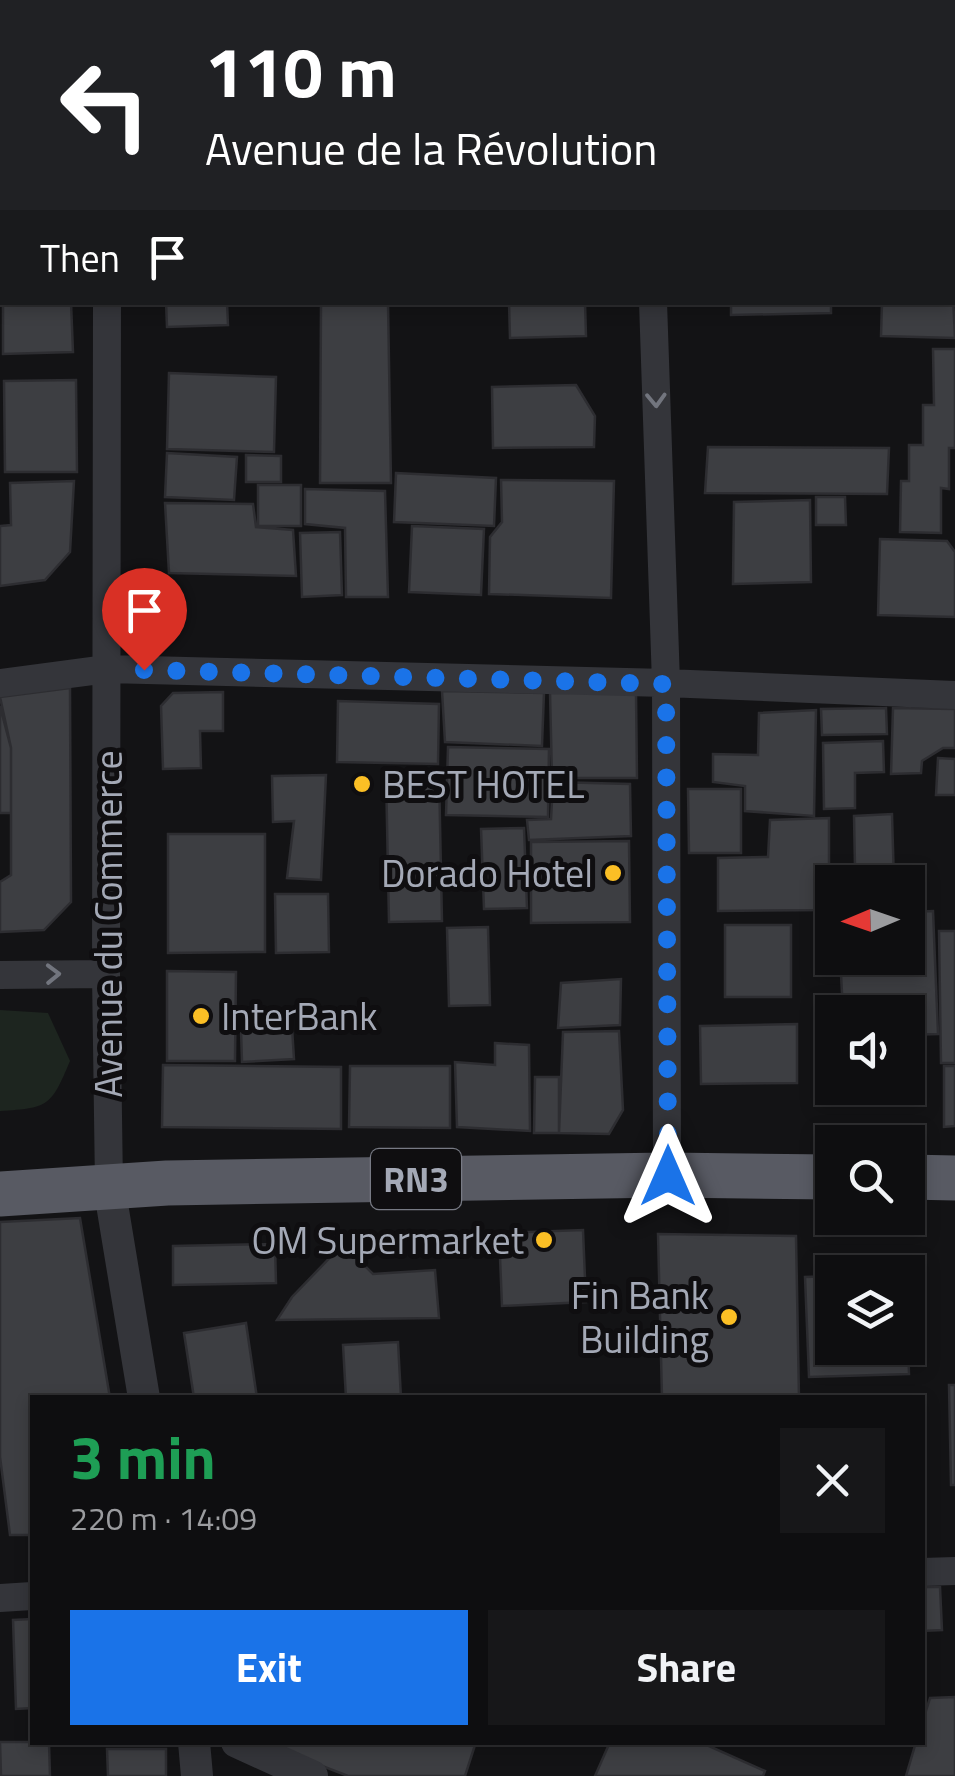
<!DOCTYPE html>
<html lang="en">
<head>
<meta charset="utf-8">
<style>
  :root { --surface:#0e0e10; --page:#171719; --text:#f1f3f6; --muted:#9b9c9f; --line:#2e2e30; --accent:#1a73e8 }
  body { margin:0; font-family:"Titillium Web",sans-serif; background:var(--page); color:var(--text); height:100vh; display:flex; flex-direction:column; font-size:38px; white-space:nowrap }
  * { box-sizing:border-box; margin:0 }
  p { font-size:32px; color:var(--muted) }
  .icon { flex:none; width:55px; height:55px; fill:none; stroke:currentColor; stroke-width:2; stroke-linecap:round; stroke-linejoin:round }
  .map { position:relative; flex:1; overflow:hidden }
  .drawer { position:absolute; left:30px; top:1395px; width:895px; height:350px; display:flex; flex-direction:column; background:var(--surface); border-radius:0px; box-shadow:0 5px 15px #0003,0 0 0 2px var(--line) }
  .drawer>* { flex:none }
  .guide { position:absolute; left:0px; top:0px; width:955px; height:305px; box-shadow:0 5px 15px #0003,0 0 0 2px var(--line); background:#202124; color:#fff; overflow:hidden }
  .needle { width:65px; rotate:268deg }
  .controls { position:absolute; left:815px; top:865px; display:grid; gap:20px }
  .controls a { display:grid; place-items:center; width:110px; height:110px; border-radius:0px; background:var(--surface); box-shadow:0 5px 15px #0003,0 0 0 2px var(--line); font-size:50px }
  .pin { position:absolute; display:grid; place-items:center; width:85px; height:85px; color:#fff; margin:-102px -42px; border-radius:50% 50% 50% 0; rotate:-45deg; box-shadow:0 0 10px #0007 }
  .pin .icon { rotate:45deg }
  .me { position:absolute; width:110px; margin:-55px; rotate:0deg; stroke-linejoin:round; filter:drop-shadow(0 0 8px #0008) }
  .turn { display:flex; align-items:center; gap:35px; height:210px; padding:0 40px; font-size:45px }
  .turn .icon { width:130px; height:130px; stroke-width:2.5 }
  .turn b { display:block; font-size:70px; line-height:85px }
  .then { display:flex; align-items:center; height:95px; padding:0 40px; background:#0003; gap:20px; font-size:38px }
  .round { display:grid; place-items:center; flex:none; width:105px; height:105px; border-radius:0px; background:var(--page) }
  .summary { display:flex; align-items:center; justify-content:space-between; height:170px; padding:0 40px }
  h1 { font-size:60px; font-weight:700; line-height:75px; color:#1e9e55 }
  .action { display:flex; gap:20px; margin-top:auto; padding:20px 40px }
  .action a { flex:1; height:115px; border-radius:0px; background:var(--accent); color:#fff; font-size:40px; font-weight:700; line-height:115px; text-align:center }
  .action a+a { background:var(--page); color:var(--text) }
  .map>svg:first-child { display:block }
  .green { fill:#1d251f }
  .building { fill:#3d3e42; stroke:#2d2d31; stroke-width:2.5 }
  .lines { fill:none; stroke-linecap:round; stroke-linejoin:round }
  .minor { stroke:#34353a; stroke-width:28 }
  .tertiary { stroke:#34353a; stroke-width:32 }
  .trunk { stroke:#585a63; stroke-width:45 }
  .oneway { stroke:#72757e }
  .route { stroke:#1a73e8; stroke-width:18; stroke-dasharray:0 32.4 }
  .poi-dot { fill:#fbbf25; stroke:#0f0e10; stroke-width:4 }
  .labels { text-anchor:middle; dominant-baseline:central; stroke-width:10; stroke-linejoin:round; paint-order:stroke }
  .shield { fill:#0f0e10; stroke:#777a84; stroke-width:2.5 }
  .shield-label { font-size:35px; font-weight:bold; fill:#a4a9b6 }
  .poi-label { font-size:38px; fill:#a4a9b6; stroke:#0f0e10; text-anchor:end }
  .street-label { font-size:38px; fill:#a4a9b6; stroke:#0f0e10 }
</style>
</head>
<body>
<div class="map">
<svg width="955" height="1776" viewBox="0 0 955 1776">
  <rect width="100%" height="100%" fill="#131315"/>
  <path class="green" d="M0,1010L48,1013L70,1061C51,1106 49,1108 0,1111Z"/>
  <path class="building" d="M3,0H68V2H4Z
    M170,0H255V2H171Z
    M385,0H529V2H385Z
    M535,0H603V2H536Z
    M690,0H886V2H690Z
    M896,0H955V4L896,2Z
    M952,177H955V246H952Z
    M0,188H2V245H0Z
    M952,275L955,338L881,336L882,302H952Z
    M3,302H71L73,352L3,354Z
    M166,302H227L228,325L167,327Z
    M321,302H388L391,483H320Z
    M509,302H585L586,336L510,338Z
    M731,302H831V313L731,315Z
    M933,349H955V448H949V489L941,488V533L900,532L901,481H909V445H923V405H934Z
    M169,373L276,377L274,452L167,449Z
    M76,380L77,472H5L4,381Z
    M576,385L595,416L594,447L493,448L492,387Z
    M708,447L889,448L887,494L705,493Z
    M167,453L237,457L234,500L165,497Z
    M246,455L281,456V482H246Z
    M396,473L496,478L494,526L394,522Z
    M501,480L614,481L611,598L489,594L490,537L502,522Z
    M74,481L70,552L45,580L0,586V526L11,525L10,483Z
    M258,485H301V526H258Z
    M305,489L385,491L388,597H346L345,528L305,524Z
    M816,497H845L846,525H816Z
    M810,500L811,582L733,584L734,502Z
    M165,503L253,504L256,527L293,530L296,576L169,573Z
    M412,526L484,529L481,595L409,592Z
    M340,532L342,595L302,597L300,533Z
    M880,539L947,541L955,552V617L878,615Z
    M70,688L71,902L44,930L0,932V882L11,875V748L0,697Z
    M442,691L544,693L542,746L445,742Z
    M223,692V731H200L201,768L163,769L161,706L173,693Z
    M636,692L637,778H552L550,693Z
    M338,701L439,704L438,764L337,762Z
    M0,706L11,748V813H0Z
    M886,708L887,734L822,735L821,709Z
    M893,708L955,709V748H943L922,761L921,773L891,774Z
    M816,710L814,816L745,811V786L713,782V754L758,755L759,713Z
    M883,741L884,772L855,773V808L824,809L823,743Z
    M448,747L549,749L548,817L446,815Z
    M938,758L955,759V795H936Z
    M439,773L442,921L389,922L386,774Z
    M326,775L321,880L287,878L294,821L273,822L272,776Z
    M553,782L630,784L631,836L529,840L527,820L551,819Z
    M688,789H741V853H689Z
    M892,814L894,882H833L832,868L855,867L854,816Z
    M829,818V910L718,911V858L768,857L770,820Z
    M524,828L527,908L484,909L481,829Z
    M168,834H265V952L168,953Z
    M629,841L630,922L531,923V842Z
    M275,894H328L329,952L276,953Z
    M933,911L938,1034L908,1035V1012H889V1009L843,1011L841,975L883,973V958H908V912Z
    M725,925H791V997H725Z
    M488,927L490,1005L449,1006L447,928Z
    M939,931H955V1063H941Z
    M167,971L236,972L235,1061H167Z
    M621,979L620,1025L558,1028L561,983Z
    M797,1024V1083L701,1084L700,1026Z
    M292,1027L294,1059L242,1062L241,1030Z
    M619,1031L623,1110L609,1134L559,1133L563,1032Z
    M495,1043L529,1045L530,1131L457,1127L455,1062L495,1065Z
    M163,1065L341,1067V1129L162,1127Z
    M350,1066H450V1128L349,1127Z
    M944,1066H955V1126L944,1127Z
    M535,1077H559V1133H534Z
    M80,1218L110,1398H32V1535H10L0,1457V1222Z
    M583,1230L586,1302L502,1306L499,1233Z
    M658,1234L796,1236L799,1398H662Z
    M275,1244L276,1283L173,1285V1246Z
    M343,1244L373,1274L435,1270L439,1318L277,1320L292,1297Z
    M832,1276V1348H908V1339L909,1374L809,1377L805,1277Z
    M246,1323L257,1398H194L184,1333Z
    M398,1342L401,1398H346L343,1345Z
    M949,1385H955V1485H951Z
    M922,1587H940L942,1630L922,1631Z
    M32,1619V1708L16,1709L13,1620Z
    M955,1697V1776H906L916,1742H922V1723L930,1698Z
    M0,1742H49L50,1776H1Z
    M260,1742H476L465,1776H348Z
    M610,1742H700L765,1771L763,1776H595Z
    M107,1749H166V1776H108Z"/>
  <g class="lines">
    <path class="minor" d="M106,0V2
      M644,0V2
      M107,302L106,974L109,1186
      M653,302L666,683L667,1175
      M0,683L107,669L666,683L955,695
      M0,975L106,974
      M922,1572L955,1571
      M0,1598L32,1596"/>
    <path class="tertiary" d="M109,1186L144,1398
      M194,1742L197,1776
      M237,1742L312,1776"/>
    <path class="trunk" d="M908,1177L955,1178
      M0,1194L167,1183L667,1175L832,1177"/>
  </g>
  <defs><path id="oneway-chevron" d="M-2-3.5L2.5 0L-2 3.5" fill="none" stroke-width="1.6" stroke-linecap="round" stroke-linejoin="round" transform="scale(2.5)"/></defs>
  <g class="oneway">
    <use href="#oneway-chevron" transform="translate(656 400) rotate(88)"/>
    <use href="#oneway-chevron" transform="translate(53 974) rotate(-1)"/>
  </g>
  <g class="lines">
    <path class="route" d="M144,670L666,684L668,1176"/>
  </g>
  <g class="poi-dot">
    <circle cx="362" cy="784" r="10"/>
    <circle cx="613" cy="873" r="10"/>
    <circle cx="201" cy="1016" r="10"/>
    <circle cx="544" cy="1240" r="10"/>
    <circle cx="729" cy="1317" r="10"/>
  </g>
  <g class="labels">
    <rect class="shield" x="371" y="1149" width="90" height="60" rx="8"/>
    <g class="shield-label">
      <text x="416" y="1179">RN3</text>
    </g>
    <g class="poi-label">
      <text x="382" y="784" text-anchor="start">BEST HOTEL</text>
      <text x="593" y="873">Dorado Hotel</text>
      <text x="221" y="1016" text-anchor="start">InterBank</text>
      <text x="524" y="1240">OM Supermarket</text>
      <text x="709" y="1295">Fin Bank<tspan x="709" dy="44">Building</tspan></text>
    </g>
    <g class="street-label">
      <text transform="translate(108 924) rotate(-90)">Avenue du Commerce</text>
    </g>
  </g>
</svg>
<div class="controls">
<a><svg class="needle" viewBox="-14 -14 28 28"><path d="M0-13l5 13h-10z" fill="#e53935"/><path d="M0 13l5-13h-10z" fill="#9b9c9f"/></svg></a>
<a><svg class="icon" aria-label="sound" viewBox="0 0 24 24"><path d="M4 9h4l5-4v14l-5-4H4zM17 9q2 3 0 6"/></svg></a>
<a><svg class="icon" aria-label="search" viewBox="0 0 24 24"><circle cx="10" cy="10" r="6"/><path d="M15 15l6 6"/></svg></a>
<a><svg class="icon" aria-label="layers" viewBox="0 0 24 24"><path d="M12 4l9 5-9 5-9-5zM3 14l9 5 9-5"/></svg></a>
</div>
<div class="pin" style="left:144px;top:670px;background:#d93025"><svg class="icon" aria-label="arrive" viewBox="0 0 24 24"><path d="M6 21V4h12l-3 4 3 4H6"/></svg></div>
<svg class="me" style="left:668px;top:1176px" viewBox="-20 -20 40 40"><path d="M0-17L14 15 0 8-14 15z" fill="#1a73e8" stroke="#fff" stroke-width="4"/></svg>
<div class="guide">
<div class="turn"><svg class="icon" aria-label="left" viewBox="0 0 24 24"><path d="M17 20v-9H6M10 6l-5 5 5 5"/></svg><div><b>110 m</b>Avenue de la Révolution</div></div>
<div class="then">Then<svg class="icon" aria-label="arrive" viewBox="0 0 24 24"><path d="M6 21V4h12l-3 4 3 4H6"/></svg></div>
</div>
<section class="drawer">
<div class="summary"><div><h1>3 min</h1><p>220 m · 14:09</p></div><a class="round"><svg class="icon" aria-label="close" viewBox="0 0 24 24"><path d="M6 6l12 12M18 6L6 18"/></svg></a></div>
<div class="action"><a>Exit</a><a>Share</a></div>
</section>
</div>
</body>
</html>
